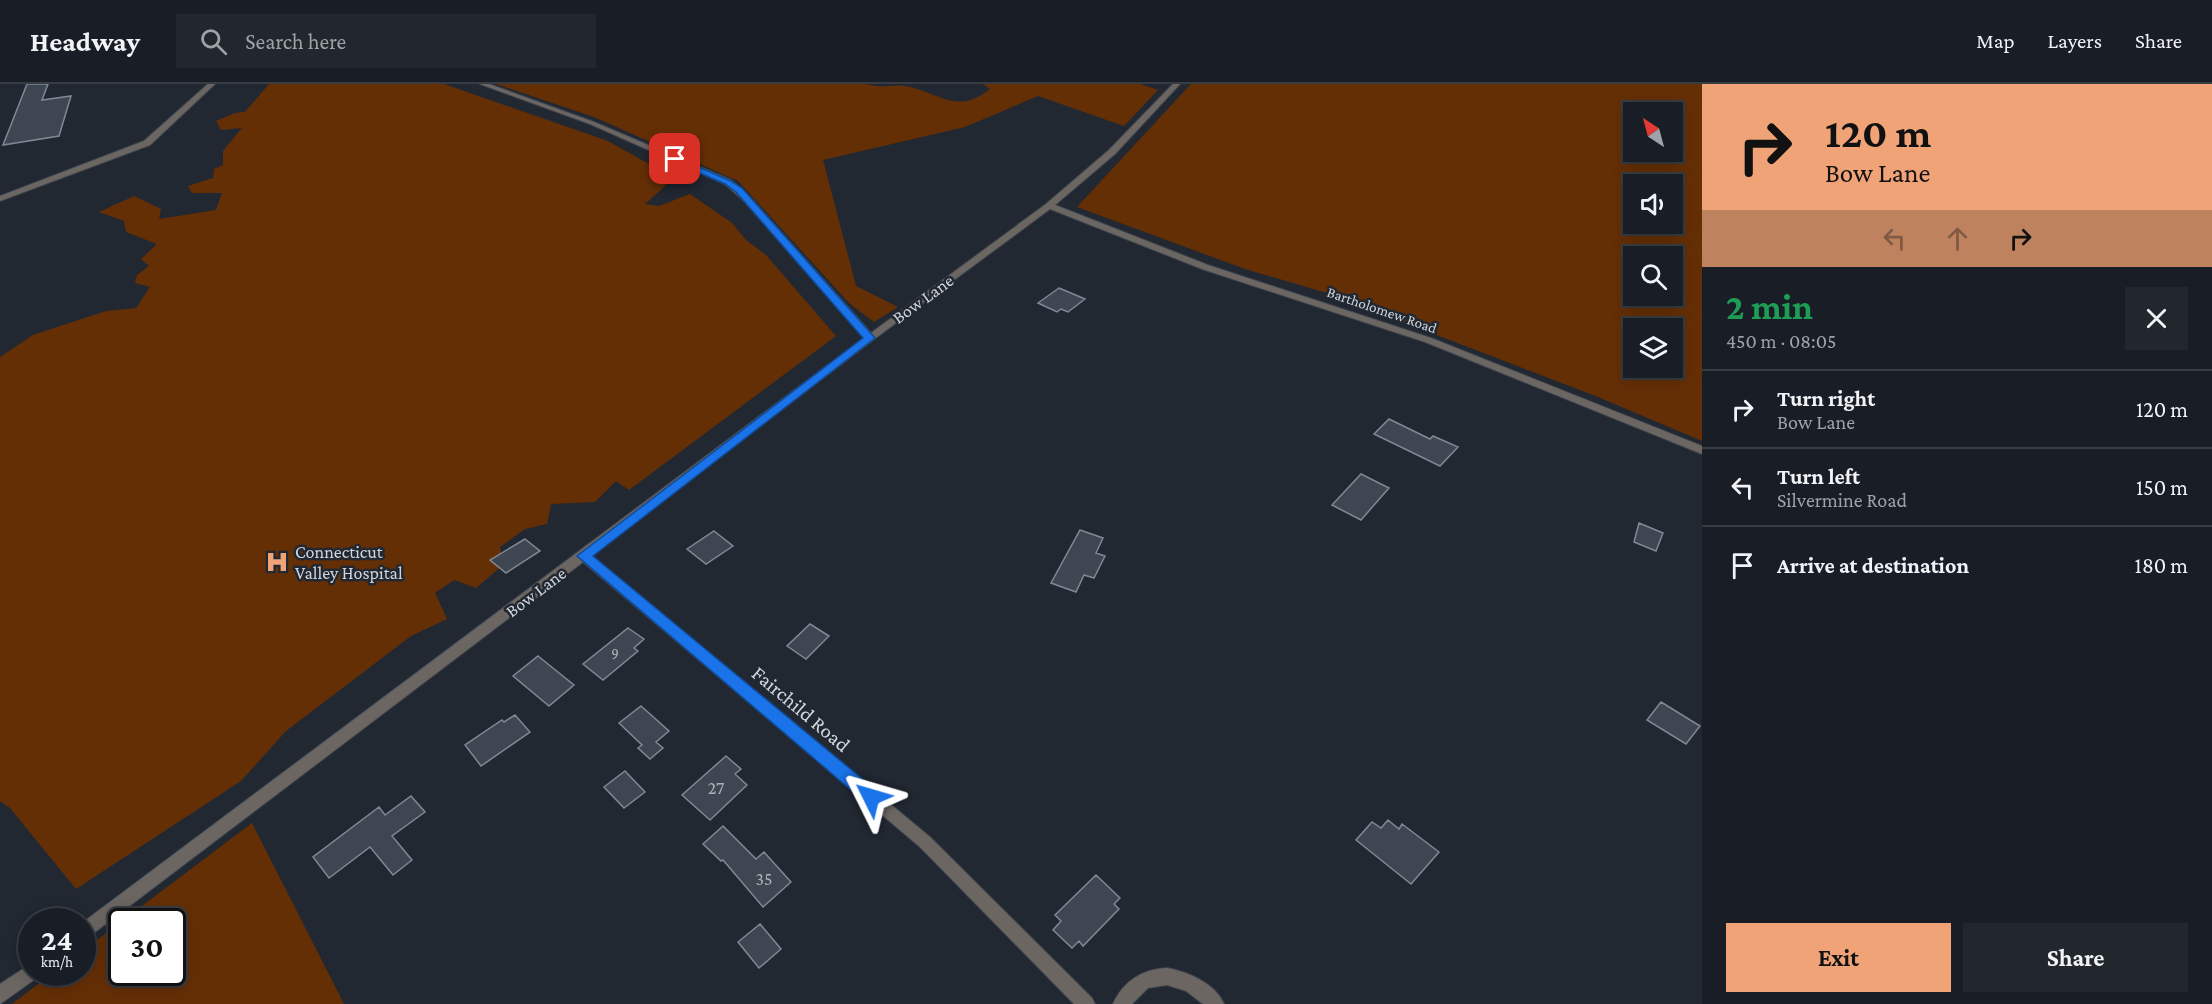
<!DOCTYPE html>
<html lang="en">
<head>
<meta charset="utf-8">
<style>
  :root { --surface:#191e26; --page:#22272e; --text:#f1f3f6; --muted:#9fa2a7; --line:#373c43; --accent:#efa377 }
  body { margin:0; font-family:"Crimson Pro",serif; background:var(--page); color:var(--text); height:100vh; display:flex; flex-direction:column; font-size:22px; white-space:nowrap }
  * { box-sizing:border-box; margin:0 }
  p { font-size:20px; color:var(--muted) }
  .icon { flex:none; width:33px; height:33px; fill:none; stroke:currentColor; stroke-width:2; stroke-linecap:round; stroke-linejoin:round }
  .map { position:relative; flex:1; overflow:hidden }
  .details { display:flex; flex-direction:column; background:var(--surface); width:510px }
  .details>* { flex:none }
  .top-card { background:#efa377; color:#111; overflow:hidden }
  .needle { width:39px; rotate:324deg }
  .controls { position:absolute; left:1623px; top:18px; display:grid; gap:12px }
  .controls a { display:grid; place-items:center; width:60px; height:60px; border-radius:0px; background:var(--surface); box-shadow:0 3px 15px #0003,0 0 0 2px var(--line); font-size:30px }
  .speed { position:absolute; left:18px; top:824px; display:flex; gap:12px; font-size:30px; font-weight:700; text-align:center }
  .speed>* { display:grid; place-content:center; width:78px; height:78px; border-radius:50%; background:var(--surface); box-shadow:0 3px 15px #0003,0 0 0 2px var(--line); line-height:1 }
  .speed small { font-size:15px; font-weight:400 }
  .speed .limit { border:3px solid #111; border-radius:9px; background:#fff; color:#111 }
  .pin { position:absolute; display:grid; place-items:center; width:51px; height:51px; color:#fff; margin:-26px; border-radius:12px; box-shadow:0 3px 9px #0006 }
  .me { position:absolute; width:66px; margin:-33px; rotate:310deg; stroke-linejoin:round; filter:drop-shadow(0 0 4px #0008) }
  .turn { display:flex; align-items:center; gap:21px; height:126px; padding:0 24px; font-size:27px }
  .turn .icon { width:78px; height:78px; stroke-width:2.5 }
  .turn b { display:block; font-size:42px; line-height:51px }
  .lanes { display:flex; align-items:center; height:57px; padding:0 24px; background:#0003; justify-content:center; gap:30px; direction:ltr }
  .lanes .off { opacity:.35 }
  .round { display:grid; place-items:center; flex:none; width:63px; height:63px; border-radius:0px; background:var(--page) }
  .headline { display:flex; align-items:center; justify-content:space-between; height:102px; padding:0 24px }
  h1 { font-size:36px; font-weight:700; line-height:45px; color:#1e9e55 }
  .action { display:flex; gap:12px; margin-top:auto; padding:12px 24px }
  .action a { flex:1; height:69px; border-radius:0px; background:var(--accent); color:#111; font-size:24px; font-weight:700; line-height:69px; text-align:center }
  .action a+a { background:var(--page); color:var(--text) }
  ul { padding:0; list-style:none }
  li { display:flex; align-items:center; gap:18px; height:78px; padding:0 24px; border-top:2px solid var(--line) }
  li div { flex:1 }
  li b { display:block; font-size:22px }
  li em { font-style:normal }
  header { display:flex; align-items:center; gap:36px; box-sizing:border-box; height:84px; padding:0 30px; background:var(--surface); border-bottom:2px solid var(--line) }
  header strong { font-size:28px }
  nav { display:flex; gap:33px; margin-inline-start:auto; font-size:21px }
  .search { width:420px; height:54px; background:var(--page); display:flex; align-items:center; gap:15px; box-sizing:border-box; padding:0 21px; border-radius:0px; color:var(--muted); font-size:22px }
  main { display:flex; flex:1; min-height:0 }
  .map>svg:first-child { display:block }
  .green { fill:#652f06; fill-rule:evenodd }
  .building { fill:#3e4751; stroke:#7f8995; stroke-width:1.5 }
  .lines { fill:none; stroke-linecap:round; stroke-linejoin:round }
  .minor-casing { stroke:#3d444d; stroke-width:2 }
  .minor { fill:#6c6663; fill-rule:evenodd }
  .route { fill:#1a73e8; stroke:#114b97; stroke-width:1.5 }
  .labels { text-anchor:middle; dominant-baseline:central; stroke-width:5; stroke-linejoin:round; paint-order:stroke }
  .far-street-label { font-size:15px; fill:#d0d5dc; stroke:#212832 }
  .number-label { font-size:15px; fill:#acb2b9 }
  .street-label { font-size:18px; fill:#d0d5dc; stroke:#212832 }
  .poi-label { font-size:18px; fill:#d0d5dc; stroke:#212832; text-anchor:start }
  .near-number-label { font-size:18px; fill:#acb2b9 }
  .near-street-label { font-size:21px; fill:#d0d5dc; stroke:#212832 }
</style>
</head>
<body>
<header>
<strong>Headway</strong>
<div class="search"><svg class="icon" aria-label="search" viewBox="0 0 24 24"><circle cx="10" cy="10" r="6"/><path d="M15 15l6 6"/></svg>Search here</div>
<nav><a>Map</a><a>Layers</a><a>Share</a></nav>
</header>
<main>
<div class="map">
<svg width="1702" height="920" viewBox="0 0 1702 920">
  <rect width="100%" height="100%" fill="#212832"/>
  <path class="green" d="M269,0H444L608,57L667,90L665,102L645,120L659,122L690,110L732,139L746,156L766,171L836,252L629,406L616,397L595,418L551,420L547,440L525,445L500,463L503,481L476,504L454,496L435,509L447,535L411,552L286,647L241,697L76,805L10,724L0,717V273L33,251L106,227L136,224L150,203L135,199L137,191L149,182L141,175L157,160L126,148L124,137L99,128L134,112L161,125L159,135L216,126L222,109H192L188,102L213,94L214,85L223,81V67L242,44L221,46L216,37L235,29L245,28Z
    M496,0H867C881,5 891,0 905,2C939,8 957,32 990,5L983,0H1140L1158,6L1124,42L1038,12L965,43L823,76L856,202L898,223L874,238L850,220L738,97L594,33Z
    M1191,0H1702V357L1598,313L1327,209L1245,185L1077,123ZM1634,28H1672V68H1634ZM1634,100H1672V140H1634ZM1634,172H1672V212H1634ZM1634,244H1672V284H1634Z
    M252,739L344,920H12L54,888H82L83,867L122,837V888H172V837H122Z"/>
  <path class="building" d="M27,0H48L42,16L71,12L59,52L3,61Z
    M1059,204L1085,215L1068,228L1061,225L1057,228L1038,219Z
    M1389,335L1430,355L1433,352L1458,363L1440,382L1374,350Z
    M1361,390L1389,404L1361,436L1332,421Z
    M1639,439L1663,449L1656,467L1634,458Z
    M1080,446L1103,454L1096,469L1105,472L1094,494L1084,491L1076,508L1051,499Z
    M714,447L733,462L706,480L687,465Z
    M525,455L540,467L506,489L490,476Z
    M810,540L829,552L806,575L787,562Z
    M628,544L644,555L634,564L638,567L603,596L583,580Z
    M538,572L574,601L549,622L513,592Z
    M1661,618L1700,642L1686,660L1647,636Z
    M641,622L669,647L656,658L663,664L650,675L638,664L642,661L619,639Z
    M515,631L530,648L481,682L465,661L502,636L504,638Z
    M726,672L741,685L735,690L747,701L710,736L682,711Z
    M625,687L645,708L624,724L604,703Z
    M411,712L425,728L392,752L412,776L393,791L370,763L329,794L313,773L379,723L385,731Z
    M1388,736L1399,745L1402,740L1439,768L1411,800L1356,756L1372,738L1381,744Z
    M723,742L756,775L764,768L791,798L763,823L723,776L721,777L703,760Z
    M1096,791L1120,814L1114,820L1119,825L1083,862L1079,857L1072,864L1053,846L1061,837L1055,831Z
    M760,840L781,865L759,884L738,858Z"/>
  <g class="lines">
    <g class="minor-casing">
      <path id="minor" d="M208,0H215L150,61L0,117V112L144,57Z
        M480,0H489L594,38L731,96L750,113L871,249L1046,120L1109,66L1173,0H1180L1115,70L1055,121L1208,181L1431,254L1702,362V370L1425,258L1202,185L1050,125L873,256L591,471L930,753L1092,914L1095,920H1074L920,763L583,478L82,858V839L864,254L744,117L725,100L590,40Z
        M32,879V888H40L38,893L0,920V900Z
        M1167,884C1188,888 1215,899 1224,920H1203L1186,907L1167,901L1148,904L1132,920H1113C1123,897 1143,885 1167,884Z"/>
    </g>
    <use href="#minor" class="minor"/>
  </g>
  <path class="route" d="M672,74H678L731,97L742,104L875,254L593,472L877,707L879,713L877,718L871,721L865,718L577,472L863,254L736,108L725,100L672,77Z"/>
  <defs>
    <g id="hospital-bare" transform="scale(1.8)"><path d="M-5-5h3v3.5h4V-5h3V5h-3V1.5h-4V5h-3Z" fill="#efa377" stroke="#212832" stroke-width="2.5" paint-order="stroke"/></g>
  </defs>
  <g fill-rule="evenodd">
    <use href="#hospital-bare" x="277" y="478"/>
  </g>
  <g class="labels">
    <g class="far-street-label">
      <text transform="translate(1382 226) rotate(19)">Bartholomew Road</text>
    </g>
    <g class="number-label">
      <text x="615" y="569">9</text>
    </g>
    <g class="street-label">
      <text transform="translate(923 215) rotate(-36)">Bow Lane</text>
      <text transform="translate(536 508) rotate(-37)">Bow Lane</text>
    </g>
    <g class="poi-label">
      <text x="295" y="468">Connecticut<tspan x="295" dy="21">Valley Hospital</tspan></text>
    </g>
    <g class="near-number-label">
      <text x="716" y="704">27</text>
      <text x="764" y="795">35</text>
    </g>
    <g class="near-street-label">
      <text transform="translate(801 625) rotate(40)">Fairchild Road</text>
    </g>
  </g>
</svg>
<div class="controls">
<a><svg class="needle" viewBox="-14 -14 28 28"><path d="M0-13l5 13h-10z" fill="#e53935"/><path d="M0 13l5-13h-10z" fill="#9fa2a7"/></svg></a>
<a><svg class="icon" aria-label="sound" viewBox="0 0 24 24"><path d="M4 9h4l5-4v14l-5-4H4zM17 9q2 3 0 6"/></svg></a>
<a><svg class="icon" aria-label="search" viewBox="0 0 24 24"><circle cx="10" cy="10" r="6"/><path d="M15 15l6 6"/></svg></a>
<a><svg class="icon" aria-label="layers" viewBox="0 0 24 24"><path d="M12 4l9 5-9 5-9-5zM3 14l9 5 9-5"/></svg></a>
</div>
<div class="speed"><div>24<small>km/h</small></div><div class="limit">30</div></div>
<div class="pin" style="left:675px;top:75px;background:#d93025"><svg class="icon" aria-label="arrive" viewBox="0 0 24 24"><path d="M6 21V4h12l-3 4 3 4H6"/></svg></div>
<svg class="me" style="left:871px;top:713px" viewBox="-20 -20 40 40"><path d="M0-17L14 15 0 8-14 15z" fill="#1a73e8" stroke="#fff" stroke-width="4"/></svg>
</div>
<section class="details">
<div class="top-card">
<div class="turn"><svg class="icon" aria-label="right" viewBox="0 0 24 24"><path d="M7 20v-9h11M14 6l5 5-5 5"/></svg><div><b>120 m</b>Bow Lane</div></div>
<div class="lanes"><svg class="icon off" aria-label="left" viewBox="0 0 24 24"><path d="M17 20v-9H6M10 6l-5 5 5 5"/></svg><svg class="icon off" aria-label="ahead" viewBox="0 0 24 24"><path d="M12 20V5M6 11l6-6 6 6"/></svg><svg class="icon" aria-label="right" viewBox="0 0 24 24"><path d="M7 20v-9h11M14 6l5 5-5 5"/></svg></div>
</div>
<div class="headline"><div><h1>2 min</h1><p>450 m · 08:05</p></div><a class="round"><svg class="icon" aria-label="close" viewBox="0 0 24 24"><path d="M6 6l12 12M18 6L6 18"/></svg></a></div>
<ul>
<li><svg class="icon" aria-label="right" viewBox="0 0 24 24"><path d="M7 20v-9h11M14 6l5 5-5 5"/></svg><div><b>Turn right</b><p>Bow Lane</p></div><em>120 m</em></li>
<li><svg class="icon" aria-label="left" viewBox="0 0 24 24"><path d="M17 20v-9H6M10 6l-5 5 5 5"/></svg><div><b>Turn left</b><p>Silvermine Road</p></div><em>150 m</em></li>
<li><svg class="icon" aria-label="arrive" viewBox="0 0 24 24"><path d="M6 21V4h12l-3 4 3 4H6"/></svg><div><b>Arrive at destination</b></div><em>180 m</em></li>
</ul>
<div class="action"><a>Exit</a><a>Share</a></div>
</section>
</main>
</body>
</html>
